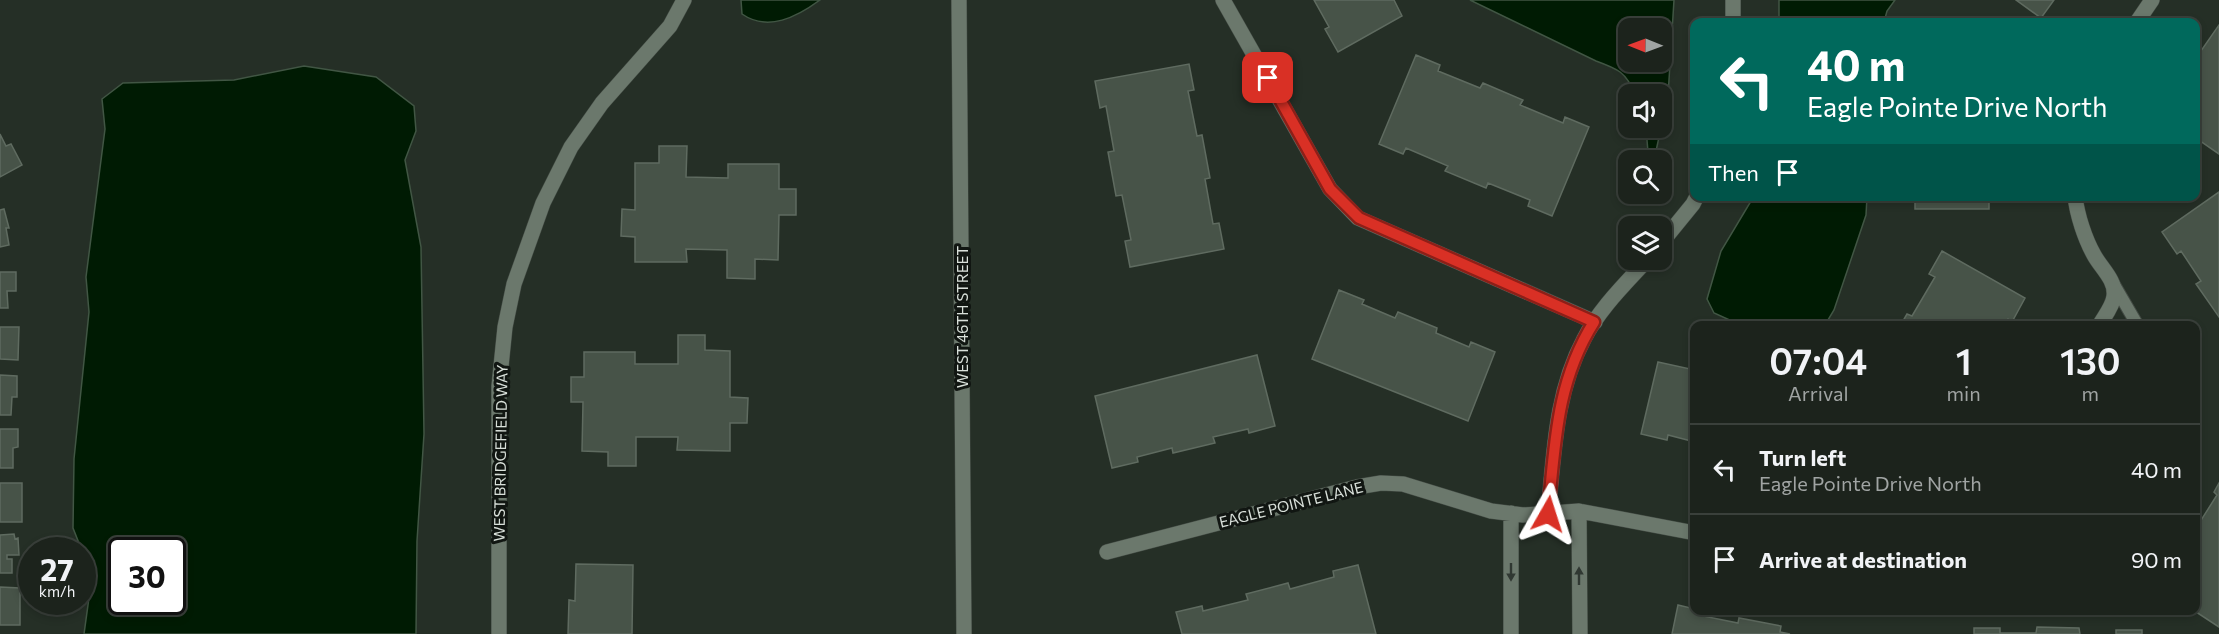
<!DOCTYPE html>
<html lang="en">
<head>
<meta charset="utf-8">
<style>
  :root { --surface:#1c231c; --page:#292f29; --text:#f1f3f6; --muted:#a0a4a3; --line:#3a403b }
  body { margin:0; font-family:Commissioner,sans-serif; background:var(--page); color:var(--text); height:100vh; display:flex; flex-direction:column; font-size:22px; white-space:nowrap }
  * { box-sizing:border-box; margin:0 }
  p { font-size:20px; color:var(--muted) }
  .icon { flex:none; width:33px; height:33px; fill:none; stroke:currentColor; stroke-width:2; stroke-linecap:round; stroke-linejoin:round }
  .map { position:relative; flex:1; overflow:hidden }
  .drawer { position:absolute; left:1690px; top:321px; width:510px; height:294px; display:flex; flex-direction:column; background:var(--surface); border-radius:12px; box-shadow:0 3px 9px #0003,0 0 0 2px var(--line) }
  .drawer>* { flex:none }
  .hud { position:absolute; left:1690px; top:18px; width:510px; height:183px; border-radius:12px; box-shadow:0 3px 9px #0003,0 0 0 2px var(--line); background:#00695c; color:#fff; overflow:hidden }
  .needle { width:39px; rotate:271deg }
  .fabs { position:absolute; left:1618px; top:18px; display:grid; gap:12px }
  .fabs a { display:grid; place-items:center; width:54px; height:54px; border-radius:12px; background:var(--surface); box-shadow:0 3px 9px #0003,0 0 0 2px var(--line); font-size:30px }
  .speed { position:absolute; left:18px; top:537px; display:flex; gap:12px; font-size:30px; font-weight:700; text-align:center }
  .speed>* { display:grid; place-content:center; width:78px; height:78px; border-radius:50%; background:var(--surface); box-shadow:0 3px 9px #0003,0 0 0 2px var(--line); line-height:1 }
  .speed small { font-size:15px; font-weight:400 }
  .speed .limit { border:3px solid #111; border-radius:9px; background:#fff; color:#111 }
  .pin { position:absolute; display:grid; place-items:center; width:51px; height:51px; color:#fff; margin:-26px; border-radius:12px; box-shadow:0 3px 9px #0006 }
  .me { position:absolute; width:66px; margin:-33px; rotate:6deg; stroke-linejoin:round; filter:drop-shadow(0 0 4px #0008) }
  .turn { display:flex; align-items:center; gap:21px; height:126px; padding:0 18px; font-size:27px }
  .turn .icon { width:78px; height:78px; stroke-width:2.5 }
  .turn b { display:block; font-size:42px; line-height:51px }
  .then { display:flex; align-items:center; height:57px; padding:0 18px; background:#0003; gap:12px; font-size:22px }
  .eta { display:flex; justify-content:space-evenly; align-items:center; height:102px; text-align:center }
  .eta b { font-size:36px; font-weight:600; line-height:42px }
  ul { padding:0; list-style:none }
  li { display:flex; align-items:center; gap:18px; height:90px; padding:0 18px; border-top:2px solid var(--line) }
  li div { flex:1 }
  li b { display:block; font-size:22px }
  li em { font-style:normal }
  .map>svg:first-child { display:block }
  .water { fill:#001b03; stroke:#415644; stroke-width:1.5; fill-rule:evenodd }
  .building { fill:#475348; stroke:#5f6b60; stroke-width:1.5 }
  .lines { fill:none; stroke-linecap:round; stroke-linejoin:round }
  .service-casing { stroke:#434b44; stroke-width:14 }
  .minor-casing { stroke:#434b44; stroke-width:16 }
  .tertiary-casing { stroke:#434b44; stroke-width:16 }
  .service { stroke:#6b786c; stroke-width:12 }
  .minor { stroke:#6b786c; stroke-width:15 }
  .tertiary { stroke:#6b786c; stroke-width:15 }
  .oneway { fill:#303832 }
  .route-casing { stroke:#8d1f18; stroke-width:15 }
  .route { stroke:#d93025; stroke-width:10 }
  .labels { text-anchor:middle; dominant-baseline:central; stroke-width:6; stroke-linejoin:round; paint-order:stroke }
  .street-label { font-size:15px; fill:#d9e0da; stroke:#111612 }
</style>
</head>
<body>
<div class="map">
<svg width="2219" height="634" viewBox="0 0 2219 634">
  <rect width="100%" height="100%" fill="#252f26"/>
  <path class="water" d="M741,0H820C797,17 768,32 742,14Z
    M1470,0H1674L1668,96L1662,123V94H1635C1626,72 1618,69 1596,61ZM1662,28V62H1629V28Z
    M1779,0H1895L1887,11L1884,22H1779Z
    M304,66L376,77L414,106L416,131L405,160L421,247L424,434L417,541L416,634H84L92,576L73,528L74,459L89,312L86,277L105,129L102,99L123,83L234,80ZM122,550H172V602H122Z
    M1646,128H1661L1656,151L1648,152Z
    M1754,196L1867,197L1866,215L1834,310L1825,325L1770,326L1734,322L1714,313L1707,299L1721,251Z"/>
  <path class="building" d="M1314,0H1394L1402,16L1338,52L1325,29L1329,27Z
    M2016,0H2054L2041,18Z
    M2219,25V154L2196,138V67L2199,64L2196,58Z
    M1416,55L1440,65L1438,71L1480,88L1483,83L1523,100L1520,105L1563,123L1565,117L1589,127L1552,216L1528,206L1530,200L1488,183L1486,188L1445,171L1448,166L1406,148L1403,154L1379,144Z
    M1189,64L1194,90L1188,91L1197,136L1202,135L1210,178L1205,179L1213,224L1219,223L1224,249L1130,267L1125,241L1131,240L1122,195L1116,196L1108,152L1114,151L1106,106L1100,108L1095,81Z
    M0,134L6,146L11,144L22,165L0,177Z
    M659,146H687L686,177L728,178V164H779V189H796V215H779L778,260L755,259V279L727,278V250L686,249L687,262H635V237L621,236L622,209L635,210V163H659Z
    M2219,192V317L2196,284L2201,281L2181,251L2177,254L2162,232Z
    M1915,196H1989V209H1915Z
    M4,209L9,228H6L9,245L0,247V210Z
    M1942,251L2025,298L2012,322L2008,319L2004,326H1900L1907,314L1912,316L1935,277L1929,274Z
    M0,272H16V291H7L8,308H0Z
    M1339,290L1364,300L1362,304L1395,318L1398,312L1437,328L1436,333L1469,347L1471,342L1495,352L1468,421L1312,359Z
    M0,327H19L18,360L0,359Z
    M678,335H705V350L730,351V397L748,398L747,423H730V451L677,450L678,437H636V466H608V452L582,451L583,402H571V377H584V352H635V364H678Z
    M1257,355L1275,426L1249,433L1248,429L1213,437L1215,443L1173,453L1172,448L1137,457L1138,462L1112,468L1095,396Z
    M1658,362L1695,370V442L1668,435L1667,440L1641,434Z
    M0,375L17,376V397H12L11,415H0Z
    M0,429H18V447L13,448V468H0Z
    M0,483H22V522H0Z
    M2219,483V627L2193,610H2196V524L2198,525L2217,495L2214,492Z
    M14,534L15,539L18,538L19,555H7V559H12V573H0V535Z
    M576,564L633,565L632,634H568L569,600L575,601Z
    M1358,565L1376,634H1182L1176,612L1202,606L1203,611L1248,600L1246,594L1288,583L1290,589L1334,577L1333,571Z
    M0,587L20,588V625H0Z
    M1678,605L1695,609V610L1704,611L1703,616L1738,623L1739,618L1781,626L1780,632L1790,634H1672Z
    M2037,627L2079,628L2080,634H1974V628H2000V633H2036Z
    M2116,630H2142V634H2116Z"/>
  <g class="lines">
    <g class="service-casing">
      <path id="service" d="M2113,283L2138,326"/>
    </g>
    <g class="minor-casing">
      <path id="minor" d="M1223,0L1330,189L1358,218L1595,322
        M1733,0V22
        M2137,22L2152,0
        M2075,196C2077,215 2085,239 2094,255C2101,268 2116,280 2114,296C2113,306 2104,317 2099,326
        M1662,242L1693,204L1697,196
        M1579,511L1580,634
        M1511,513V634
        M1548,514C1554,455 1555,393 1584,339C1599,309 1625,284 1647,260
        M1107,552L1357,487L1381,483L1403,484L1491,511L1523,515L1579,511L1695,533
        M499,634V386L505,327L514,284L543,203L571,147L602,103L670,26L684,0"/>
    </g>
    <g class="tertiary-casing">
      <path id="tertiary" d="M959,0L964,634"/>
    </g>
    <use href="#service" class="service"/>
    <use href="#minor" class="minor"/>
    <use href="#tertiary" class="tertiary"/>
  </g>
  <defs><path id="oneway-solid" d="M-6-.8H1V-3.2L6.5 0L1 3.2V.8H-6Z" transform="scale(1.5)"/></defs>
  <g class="oneway">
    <use href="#oneway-solid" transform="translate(1511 572) rotate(90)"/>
    <use href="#oneway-solid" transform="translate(1579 576) rotate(-90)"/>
  </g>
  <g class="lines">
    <g class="route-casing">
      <path id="route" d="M1268,78L1330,189L1359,218L1594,322C1556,382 1555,445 1548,514"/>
    </g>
    <use href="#route" class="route"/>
  </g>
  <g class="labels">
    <g class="street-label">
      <text transform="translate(962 317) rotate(-90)">WEST 46TH STREET</text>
      <text transform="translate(500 453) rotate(-89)">WEST BRIDGEFIELD WAY</text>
      <text transform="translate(1291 504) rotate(-14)">EAGLE POINTE LANE</text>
    </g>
  </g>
</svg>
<div class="fabs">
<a><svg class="needle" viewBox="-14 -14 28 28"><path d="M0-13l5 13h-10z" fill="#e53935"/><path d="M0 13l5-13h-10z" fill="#a0a4a3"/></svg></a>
<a><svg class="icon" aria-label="sound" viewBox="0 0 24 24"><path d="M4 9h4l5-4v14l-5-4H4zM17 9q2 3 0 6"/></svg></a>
<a><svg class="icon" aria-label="search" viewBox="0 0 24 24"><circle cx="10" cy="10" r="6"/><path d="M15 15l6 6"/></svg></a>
<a><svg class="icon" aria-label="layers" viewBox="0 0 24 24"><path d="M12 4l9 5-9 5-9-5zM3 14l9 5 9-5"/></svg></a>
</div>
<div class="speed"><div>27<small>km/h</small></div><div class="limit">30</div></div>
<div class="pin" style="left:1268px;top:78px;background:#d93025"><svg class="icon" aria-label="arrive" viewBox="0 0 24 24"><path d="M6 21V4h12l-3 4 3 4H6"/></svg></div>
<svg class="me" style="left:1548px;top:514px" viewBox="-20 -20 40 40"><path d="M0-17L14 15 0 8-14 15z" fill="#d93025" stroke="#fff" stroke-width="4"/></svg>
<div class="hud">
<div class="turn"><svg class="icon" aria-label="left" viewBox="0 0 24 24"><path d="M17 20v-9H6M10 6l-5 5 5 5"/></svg><div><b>40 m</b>Eagle Pointe Drive North</div></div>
<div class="then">Then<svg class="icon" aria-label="arrive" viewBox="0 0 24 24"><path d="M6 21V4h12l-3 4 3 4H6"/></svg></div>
</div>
<section class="drawer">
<div class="eta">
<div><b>07:04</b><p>Arrival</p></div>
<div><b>1</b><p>min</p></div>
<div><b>130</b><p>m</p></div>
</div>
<ul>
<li><svg class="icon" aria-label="left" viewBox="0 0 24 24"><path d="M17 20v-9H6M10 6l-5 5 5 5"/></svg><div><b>Turn left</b><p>Eagle Pointe Drive North</p></div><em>40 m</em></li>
<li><svg class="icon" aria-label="arrive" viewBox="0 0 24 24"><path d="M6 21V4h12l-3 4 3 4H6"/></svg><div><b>Arrive at destination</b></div><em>90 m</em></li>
</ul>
</section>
</div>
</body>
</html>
